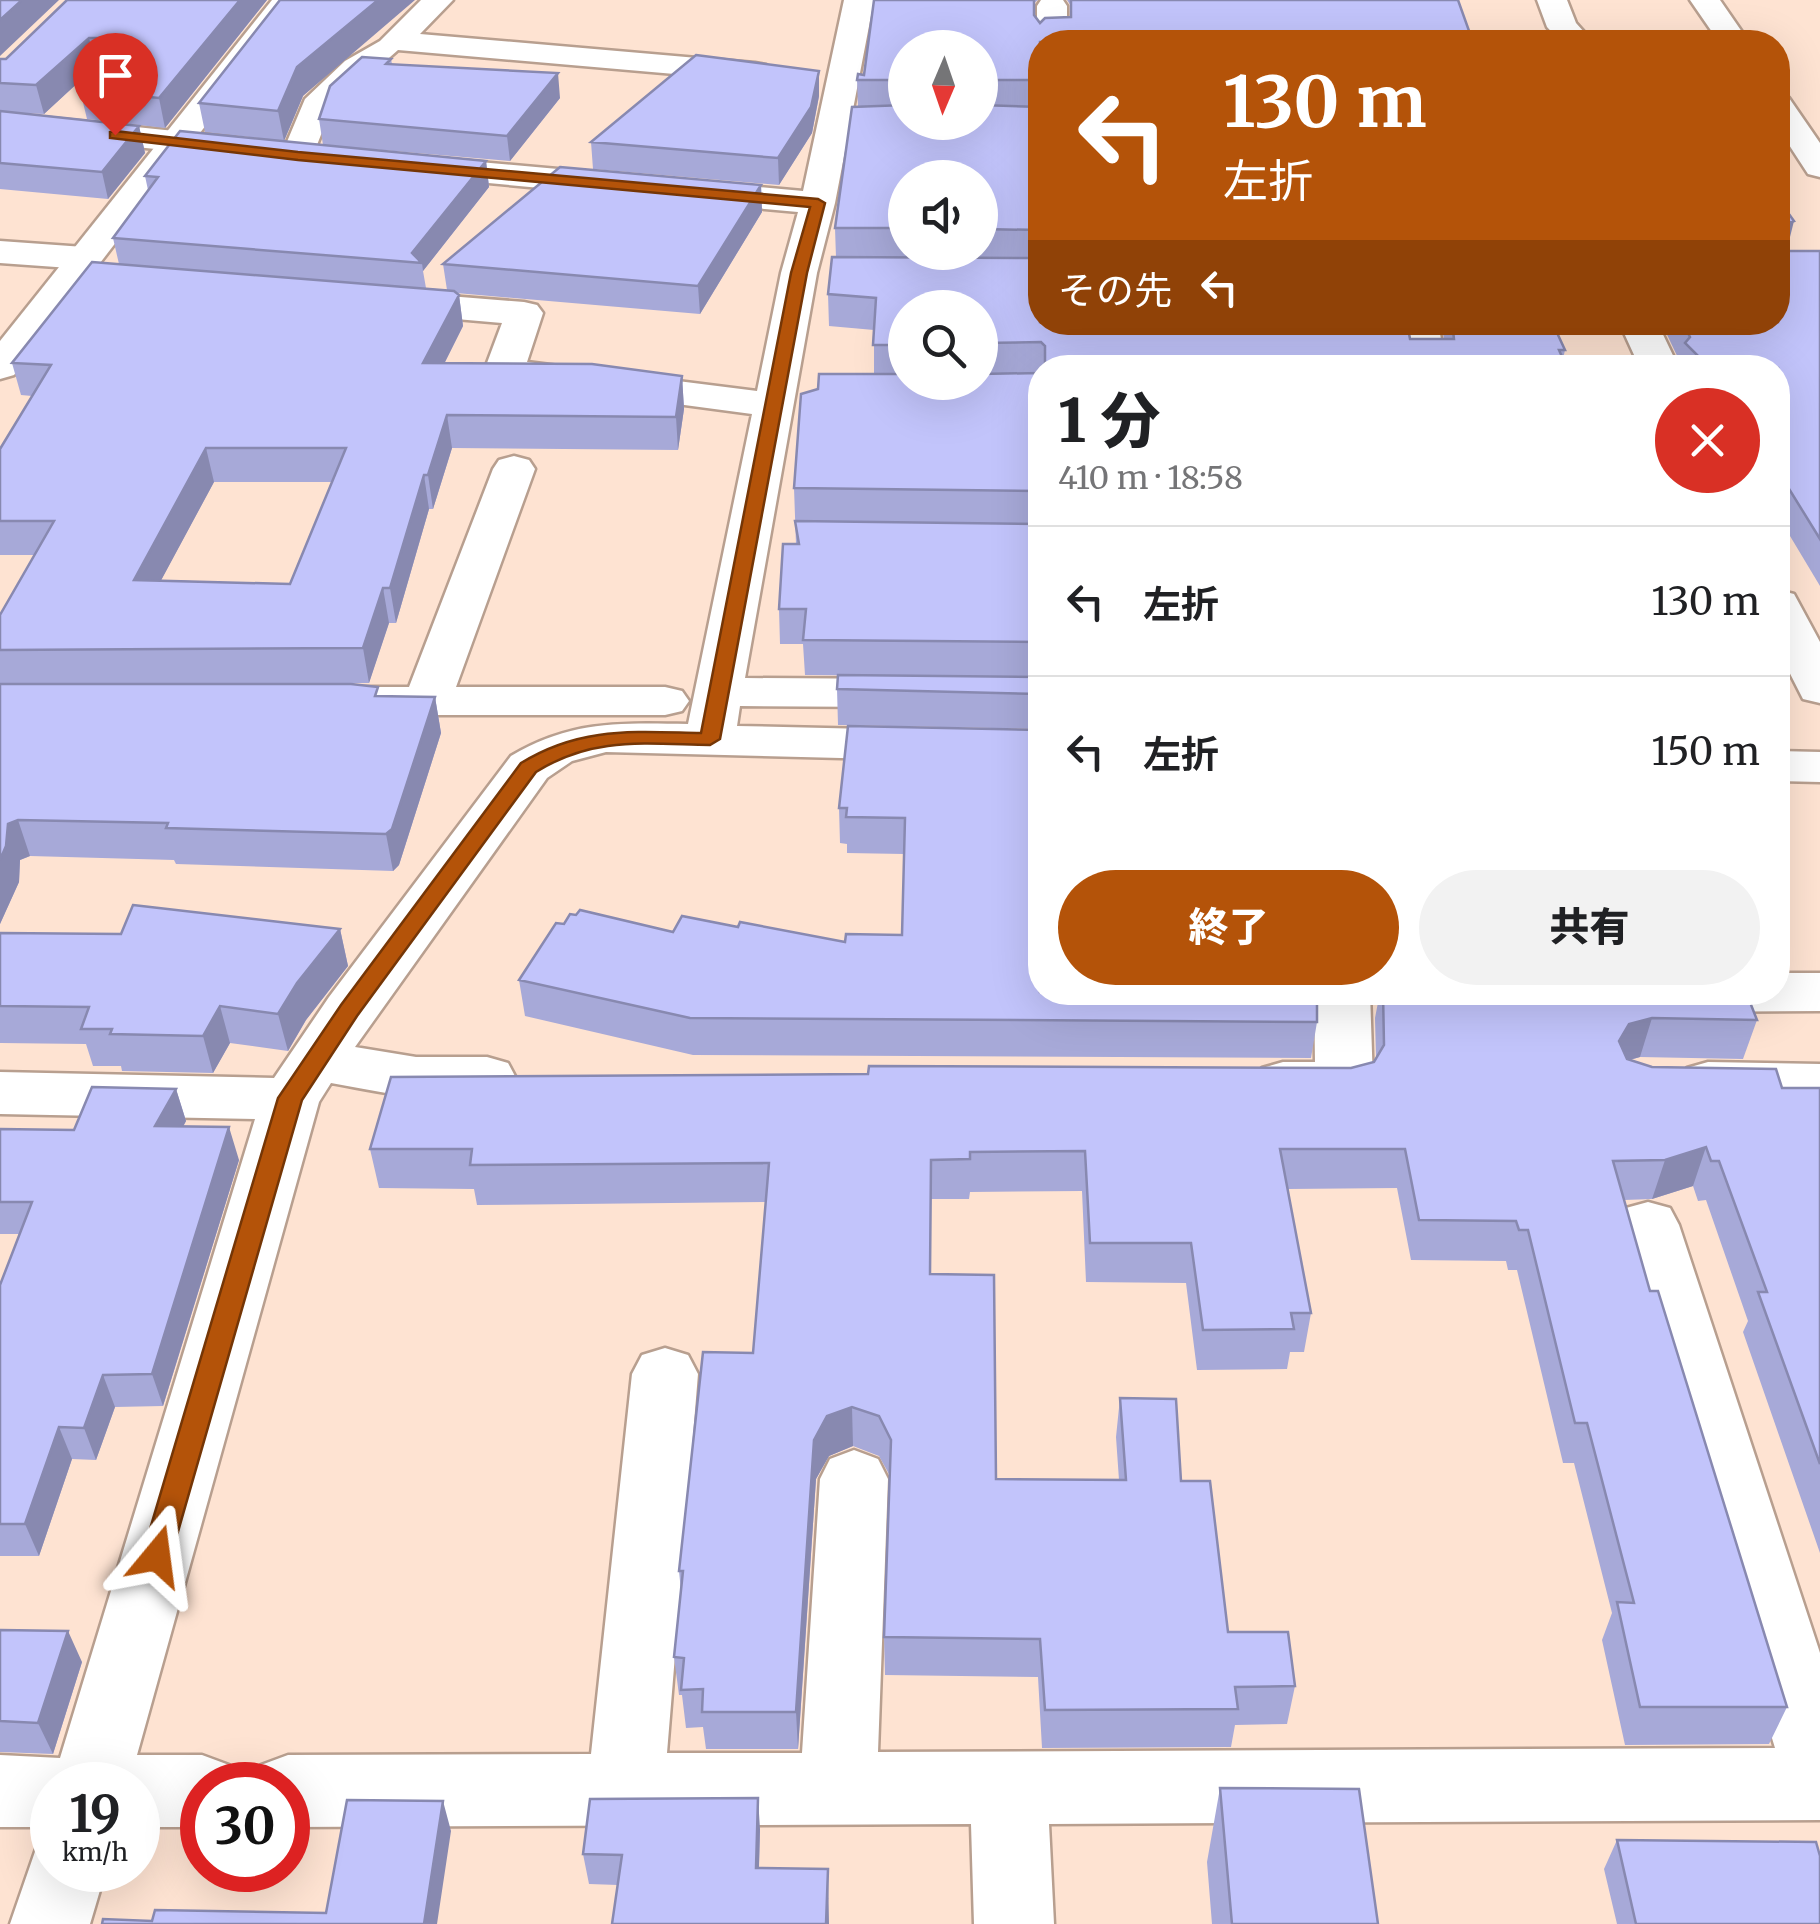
<!DOCTYPE html>
<html lang="ja">
<head>
<meta charset="utf-8">
<style>
  :root { --surface:#fff; --page:#f2f2f2; --text:#202124; --muted:#757577; --line:#e0e0e0; --accent:#b45309 }
  body { margin:0; font-family:Merriweather,"Noto Sans JP",serif; background:var(--page); color:var(--text); height:100vh; display:flex; flex-direction:column; font-size:38px; white-space:nowrap }
  * { box-sizing:border-box; margin:0 }
  p { font-size:32px; color:var(--muted) }
  .icon { flex:none; width:55px; height:55px; fill:none; stroke:currentColor; stroke-width:2; stroke-linecap:round; stroke-linejoin:round }
  .map { position:relative; flex:1; overflow:hidden }
  .side { position:absolute; left:1028px; top:355px; width:762px; height:650px; display:flex; flex-direction:column; background:var(--surface); border-radius:40px; box-shadow:0 10px 40px #0002 }
  .side>* { flex:none }
  .guide { position:absolute; left:1028px; top:30px; width:762px; height:305px; border-radius:40px; box-shadow:0 10px 40px #0002; background:#b45309; color:#fff; overflow:hidden }
  .needle { width:65px; rotate:182deg }
  .fabs { position:absolute; left:888px; top:30px; display:grid; gap:20px }
  .fabs a { display:grid; place-items:center; width:110px; height:110px; border-radius:50%; background:var(--surface); box-shadow:0 10px 40px #0002; font-size:50px }
  .speed { position:absolute; left:30px; top:1762px; display:flex; gap:20px; font-size:50px; font-weight:700; text-align:center }
  .speed>* { display:grid; place-content:center; width:130px; height:130px; border-radius:50%; background:var(--surface); box-shadow:0 10px 40px #0002; line-height:1 }
  .speed small { font-size:25px; font-weight:400 }
  .speed .limit { border:15px solid #d22; background:#fff; color:#111 }
  .pin { position:absolute; display:grid; place-items:center; width:85px; height:85px; color:#fff; margin:-102px -42px; border-radius:50% 50% 50% 0; rotate:-45deg; box-shadow:0 0 10px #0007 }
  .pin .icon { rotate:45deg }
  .me { position:absolute; width:110px; margin:-55px; rotate:16deg; stroke-linejoin:round; filter:drop-shadow(0 0 8px #0008) }
  .turn { display:flex; align-items:center; gap:35px; height:210px; padding:0 30px; font-size:45px }
  .turn .icon { width:130px; height:130px; stroke-width:2.5 }
  .turn b { display:block; font-size:70px; line-height:85px }
  .then { display:flex; align-items:center; height:95px; padding:0 30px; background:#0003; gap:20px; font-size:38px }
  .round { display:grid; place-items:center; flex:none; width:105px; height:105px; border-radius:52px; background:var(--page) }
  .headline { display:flex; align-items:center; justify-content:space-between; height:170px; padding:0 30px }
  h1 { font-size:60px; font-weight:800; line-height:75px }
  .action { display:flex; gap:20px; margin-top:auto; padding:20px 30px }
  .action a { flex:1; height:115px; border-radius:60px; background:var(--accent); color:#fff; font-size:40px; font-weight:800; line-height:115px; text-align:center }
  .action a+a { background:var(--page); color:var(--text) }
  ul { padding:0; list-style:none }
  li { display:flex; align-items:center; gap:30px; height:150px; padding:0 30px; border-top:2px solid var(--line) }
  li div { flex:1 }
  li b { display:block; font-size:38px }
  li em { font-style:normal }
  .map>svg:first-child { display:block }
  .lines { fill:none; stroke-linecap:round; stroke-linejoin:round }
  .street-casing { stroke:#b89f8f; stroke-width:5 }
  .primary-casing { stroke:#b89f8f; stroke-width:5 }
  .street { fill:#fff; fill-rule:evenodd }
  .primary { fill:#fff; fill-rule:evenodd }
  .wall { fill:#a7a9d8; fill-rule:evenodd }
  .shaded-wall { fill:#8889b0 }
  .building { fill:#c2c4fb; stroke:#8889b0; stroke-width:2.5; fill-rule:evenodd }
  .route { fill:#b45309; stroke:#753606; stroke-width:2.5 }
</style>
</head>
<body>
<div class="map">
<svg width="1820" height="1924" viewBox="0 0 1820 1924">
  <rect width="100%" height="100%" fill="#fee3d2"/>
  <g class="lines">
    <g class="street-casing">
      <path id="street" d="M421,0H453L420,34L755,63L766,65L771,72L766,79L755,81L398,50L331,109L310,163H286L281,156L305,99L345,61L380,41Z
        M844,0H874L835,203L817,273L745,678L1040,680V708L740,706L737,726L1040,733V763L606,752L572,761L547,778L355,1047L416,1057H487L508,1063L516,1078L508,1093C450,1109 388,1093 331,1083L319,1102L137,1755H202L229,1765L238,1785H202V1827H138V1785H52V1827H0V1755L60,1758L255,1119L0,1114V1072L274,1078L329,997L511,756C571,720 622,723 688,724L752,414L490,379L484,371L502,323L387,313L374,310L368,302L374,294L387,291L524,302L537,305L543,313L527,362L757,391L781,273L798,212L413,176L401,173L396,166L401,159L413,156L803,191Z
        M1041,0H1063L1067,6V42H1040V47L1037,42V6Z
        M1537,0H1567L1576,23L1593,42H1561L1547,27Z
        M1690,0H1720L1749,42H1719Z
        M1778,95L1789,98L1820,143V177L1808,174L1778,128Z
        M0,113L233,137L245,140L250,147L245,154L233,157L0,133Z
        M0,241L84,247L97,250L102,258L97,266L84,269L0,263Z
        M1400,322H1438L1446,368H1407Z
        M1619,322H1657L1679,368H1640Z
        M514,456L529,460L535,469L456,687H665L682,691L689,701L682,711L665,715H361L344,711L337,701L344,691L361,687H409L493,469L499,460Z
        M1778,590L1794,594L1820,642V703L1803,699L1778,650Z
        M1778,751L1820,752V782L1778,781Z
        M1778,973H1820V1011L1670,1012L1650,1006L1642,993L1778,992Z
        M1314,992H1370L1373,1083L1365,1098C1332,1107 1295,1107 1262,1098L1254,1083L1262,1068L1283,1062H1315Z
        M1708,1062L1820,1064V1106L1708,1104L1687,1098L1679,1083L1687,1068Z
        M1648,1202L1670,1208L1679,1225L1820,1653V1820L1049,1824L1054,1924H974L971,1824L288,1827V1785H252L261,1765L288,1755L591,1754L632,1374L642,1355L665,1348L688,1355L698,1374L667,1753H802L820,1479L830,1459L854,1450L878,1459L888,1479L878,1752L1775,1748L1617,1225L1626,1208Z
        M52,1837V1870H106L90,1924H10L38,1843Z"/>
    </g>
    <g class="primary-casing">
      <path id="primary" d="M272,0H302L14,375L0,379V341Z"/>
    </g>
    <use href="#street" class="street"/>
    <use href="#primary" class="primary"/>
  </g>
  <path class="wall" d="M67,0H267L165,128L87,119L80,90L103,66H96L44,114L19,113L139,126L145,153L108,199L0,189V59H6Z
    M874,0H1038L1034,3V15L1040,23L1070,17L1071,6L1067,0H1458L1473,42H1040V322L1410,339H1444L1441,322H1552L1565,350L1563,359L1567,368H1040V729L838,725L837,689L903,676L805,675L803,644H780L779,609L796,544L794,488L874,374V330L829,326L828,294L836,257L835,228L858,107L857,80L864,75ZM905,48L980,122H905ZM905,178H980V252H905ZM905,308H980V382H905Z
    M391,59L392,64L560,98L510,161L323,145L319,119Z
    M819,71V96L812,133L779,185L593,169L591,142Z
    M303,96L284,141L205,132L199,103Z
    M486,161L489,187L423,271L426,288L447,290L443,264L761,185L762,212L700,314L456,293L459,295L463,326L444,364L682,376L684,409L678,450L452,448L433,509H429L396,623H389L369,683L273,684L380,696L435,697L441,733L399,865L393,871L176,864L174,860L30,856L20,860L19,882L0,924V615L35,555H0V449L32,396L21,395L12,363L119,264L113,238L148,190L145,176ZM214,482H332L290,584L161,580Z
    M1778,200L1787,249L1785,250L1820,251V586L1778,516V368H1679L1680,362L1661,322H1778Z
    M1040,730V992L1317,1022L1311,1058L693,1055L525,1016L519,980L564,924L673,932L738,927L845,942L902,935L904,854L847,853V844L840,843L839,808Z
    M1778,824L1787,848L1778,878Z
    M340,929L348,966L306,1020L288,1051L230,1043L213,1073L122,1071L121,1066H93L86,1044L0,1043V933L121,934Z
    M1380,992H1746L1757,1020L1743,1059L1640,1057L1630,1060L1652,1067L1782,1088H1820V1553L1743,1332L1748,1321L1706,1200L1698,1201L1693,1186L1652,1199L1624,1200L1650,1291L1787,1707L1769,1744L1625,1745L1602,1640L1612,1613L1574,1463H1563L1517,1270H1508L1506,1261L1411,1260L1397,1188L1288,1189L1311,1313L1304,1352H1290L1287,1369L1197,1370L1186,1283L1086,1282L1082,1191L970,1192L969,1199H930V1274L996,1479L1119,1480L1116,1437L1120,1398L1181,1481L1228,1632L1295,1686L1287,1724L1235,1725L1231,1747L1042,1748L1038,1677L885,1675L884,1637L890,1476L879,1456L853,1446L829,1456L816,1479L798,1749H706L703,1727L686,1728L682,1695H679L674,1657L681,1591L679,1571L753,1353L766,1202L477,1205L474,1189L379,1188L370,1149L868,1074L1351,1068L1374,1062L1376,1058L1375,1018Z
    M176,1089L186,1121L183,1127L239,1160L163,1406L115,1407L96,1460L72,1459L39,1556H0V1285L19,1234H0V1129L74,1130Z
    M0,1630L82,1662L53,1754L0,1752Z
    M1220,1788L1378,1924H1212L1207,1862Z
    M760,1829L759,1868L829,1899L618,1885L589,1884L583,1854Z
    M1617,1840L1820,1924H1617L1604,1869Z"/>
  <path class="shaded-wall" d="M22,0H59L0,56V20Z
    M240,0H267L165,128L159,98Z
    M378,0H415L303,96L284,141L278,111L297,67Z
    M89,38L96,66L44,114L36,85Z
    M819,71V96L812,133L779,185L778,158Z
    M558,73L560,98L510,161L507,136Z
    M139,126L145,153L108,199L102,172Z
    M486,161L489,187L423,271L422,263L412,253Z
    M761,185L762,212L700,314L698,286Z
    M1794,221L1787,249L1778,252L1782,225Z
    M459,295L463,326L428,396L423,363Z
    M682,376L684,409L678,450L676,417Z
    M447,415L452,448L433,509L428,475Z
    M206,448L214,482L143,614L134,580Z
    M424,475L429,509L396,623L390,588Z
    M383,588L389,623L369,683L363,648Z
    M435,697L441,733L399,865L393,871L386,834Z
    M18,820L30,856L20,860L19,882L0,924V860L8,824Z
    M340,929L348,966L306,1020L288,1051L278,1014L297,983Z
    M220,1006L230,1043L213,1073L203,1036Z
    M1652,1018L1640,1057L1618,1063L1619,1041L1629,1024Z
    M176,1089L186,1121L165,1159L155,1126Z
    M229,1127L239,1160L163,1406L152,1374Z
    M1706,1147L1693,1186L1652,1199L1665,1160Z
    M103,1375L115,1407L96,1460L84,1428Z
    M852,1407L853,1446L829,1456L816,1479L798,1749L796,1712L814,1440L827,1416Z
    M59,1427L72,1459L39,1556L25,1524Z
    M68,1631L82,1662L53,1754L38,1723Z
    M758,1798L760,1829L758,1898L756,1868Z
    M443,1801L451,1831L437,1924H424Z
    M828,1869L829,1924H826Z"/>
  <path class="building" d="M0,0H22L0,20Z
    M67,0H240L159,98L80,90L120,48L111,38H89L36,85L0,83V59H6Z
    M280,0H378L297,67L278,111L199,103Z
    M874,0H1034V15L1040,23L1045,18L1071,17V0H1458L1473,42H1331V41L1198,37V42H1040V80H981L980,81V48H905V80H857L858,74L864,75Z
    M696,55L819,71L811,107L778,158L591,142Z
    M362,57L391,59L386,64L558,73L507,136L319,119L330,86Z
    M905,105V122H980V105L1040,107V230L980,229V178H905V228H835L852,107Z
    M0,111L139,126L102,172L0,163Z
    M180,131L486,161L412,253L422,263L113,238L158,177L145,176Z
    M560,167L761,185L698,286L443,264Z
    M1778,200H1779L1794,221L1782,225V247L1786,251H1820V539L1778,471V368H1710L1685,343L1690,337L1682,322H1778Z
    M832,257L1040,258V322H1407L1410,339H1454L1452,322H1552L1565,350H1559L1567,368H1045V346L1041,342L980,343V308H905V345H873L876,298L828,294Z
    M92,262L454,291L459,295L423,363L592,364L682,376L676,417L447,415L428,475H424L390,588H383L363,648L0,650V615L54,521H0V449L51,365L12,363ZM206,448H346L290,584L134,580Z
    M1040,373V491L794,488L801,394L818,389L819,374H905V382H980V374Z
    M795,521L1040,524V642L803,640L806,609H779L783,544H799Z
    M838,675L1040,677V694L837,689Z
    M0,684H351L378,687L375,696L435,697L392,829L386,834L166,828L168,823L18,820L8,824L6,846L0,860Z
    M848,726L1040,730V992H1317V1022L690,1018L519,980L556,923L564,924L570,914L576,915L580,910L673,932L682,916L738,927L740,922L845,942L846,934L902,935L905,818L846,817L847,808H839Z
    M1778,824L1787,848H1778Z
    M133,905L340,929L297,983L278,1014L220,1006L203,1036L110,1034L112,1029H81L89,1007L0,1006V933L121,934Z
    M1383,992H1746L1757,1020L1652,1018L1629,1024L1619,1041L1627,1059L1652,1067L1776,1069L1782,1088H1820V1464L1758,1292H1767L1719,1161H1711L1706,1147L1665,1160L1613,1161L1650,1291H1658L1787,1707H1640L1617,1602L1634,1603L1587,1423H1575L1528,1230H1519L1516,1221L1419,1220L1405,1149H1280L1311,1313H1291L1294,1329L1203,1330L1191,1243H1090L1085,1151L970,1152V1159L931,1160L930,1274L994,1275L996,1479L1126,1480L1120,1398L1176,1399L1181,1481H1210L1228,1632H1288L1295,1686L1235,1687L1238,1709L1045,1710L1040,1639L884,1637L891,1440L879,1416L852,1407L827,1416L814,1440L796,1712H702L703,1689L681,1690L684,1658L674,1657L683,1571H679L703,1352L753,1353L769,1163L470,1165L472,1149H370L391,1077L868,1074L869,1066L1351,1068L1374,1062L1384,1045Z
    M92,1087L176,1089L155,1126L229,1127L152,1374L103,1375L84,1428L59,1427L25,1524H0V1285L32,1202H0V1129L74,1130Z
    M0,1630L68,1631L38,1723L0,1721Z
    M1220,1788L1359,1789L1378,1924H1232Z
    M758,1798L756,1868L828,1869L826,1924H612L622,1855L583,1854L590,1799Z
    M347,1800L443,1801L424,1924H102L103,1919L152,1921L155,1910L326,1913Z
    M1617,1840L1816,1842L1820,1856V1924H1636Z"/>
  <path class="route" d="M115,131L298,152L818,199L825,203L807,273L720,739L710,745C645,744 593,736 536,772L357,1016L302,1100L171,1556L167,1565L157,1569L146,1565L142,1556L278,1098L341,1005L521,763C581,726 634,732 701,733L791,273L810,207L298,160L110,138V132Z"/>
</svg>
<div class="fabs">
<a><svg class="needle" viewBox="-14 -14 28 28"><path d="M0-13l5 13h-10z" fill="#e53935"/><path d="M0 13l5-13h-10z" fill="#757577"/></svg></a>
<a><svg class="icon" aria-label="sound" viewBox="0 0 24 24"><path d="M4 9h4l5-4v14l-5-4H4zM17 9q2 3 0 6"/></svg></a>
<a><svg class="icon" aria-label="search" viewBox="0 0 24 24"><circle cx="10" cy="10" r="6"/><path d="M15 15l6 6"/></svg></a>
</div>
<div class="speed"><div>19<small>km/h</small></div><div class="limit">30</div></div>
<div class="pin" style="left:115px;top:135px;background:#d93025"><svg class="icon" aria-label="arrive" viewBox="0 0 24 24"><path d="M6 21V4h12l-3 4 3 4H6"/></svg></div>
<svg class="me" style="left:157px;top:1556px" viewBox="-20 -20 40 40"><path d="M0-17L14 15 0 8-14 15z" fill="#b45309" stroke="#fff" stroke-width="4"/></svg>
<div class="guide">
<div class="turn"><svg class="icon" aria-label="left" viewBox="0 0 24 24"><path d="M17 20v-9H6M10 6l-5 5 5 5"/></svg><div><b>130 m</b>左折</div></div>
<div class="then">その先<svg class="icon" aria-label="left" viewBox="0 0 24 24"><path d="M17 20v-9H6M10 6l-5 5 5 5"/></svg></div>
</div>
<section class="side">
<div class="headline"><div><h1>1 分</h1><p>410 m · 18:58</p></div><a class="round" style="background:#d93025;color:#fff"><svg class="icon" aria-label="close" viewBox="0 0 24 24"><path d="M6 6l12 12M18 6L6 18"/></svg></a></div>
<ul>
<li><svg class="icon" aria-label="left" viewBox="0 0 24 24"><path d="M17 20v-9H6M10 6l-5 5 5 5"/></svg><div><b>左折</b></div><em>130 m</em></li>
<li><svg class="icon" aria-label="left" viewBox="0 0 24 24"><path d="M17 20v-9H6M10 6l-5 5 5 5"/></svg><div><b>左折</b></div><em>150 m</em></li>
</ul>
<div class="action"><a>終了</a><a>共有</a></div>
</section>
</div>
</body>
</html>
